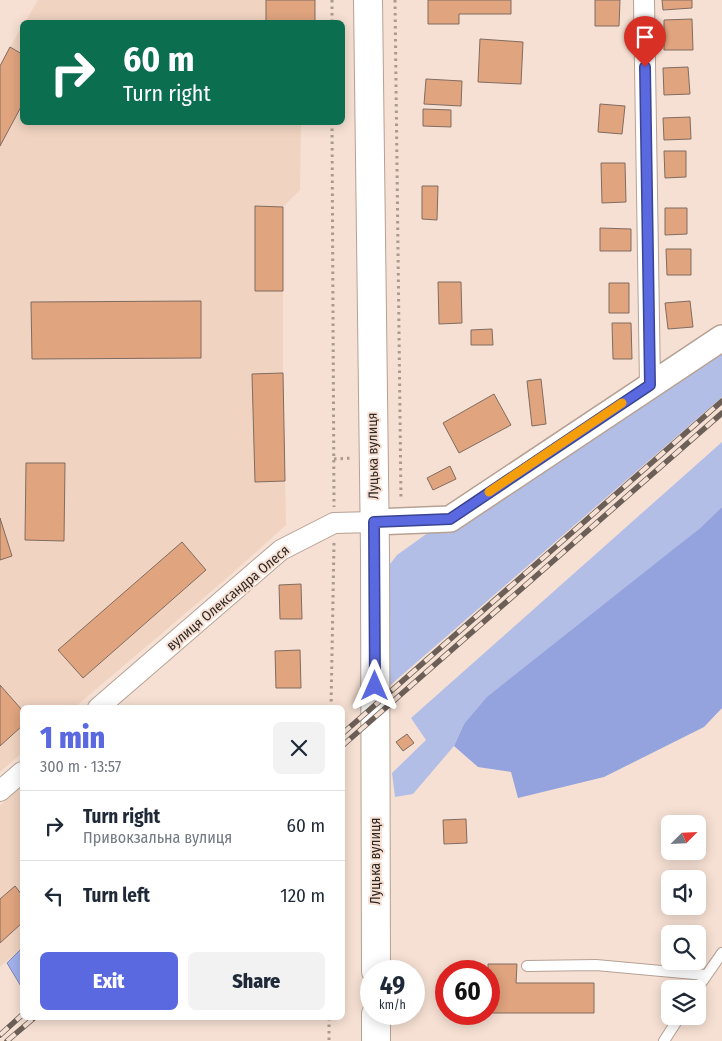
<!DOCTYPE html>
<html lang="en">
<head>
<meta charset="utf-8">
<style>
  :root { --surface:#fff; --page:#f2f2f3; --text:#1f2937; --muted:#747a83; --line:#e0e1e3; --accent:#5a69e0 }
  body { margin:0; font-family:"Fira Sans Condensed",sans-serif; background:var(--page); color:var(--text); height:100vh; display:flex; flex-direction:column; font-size:19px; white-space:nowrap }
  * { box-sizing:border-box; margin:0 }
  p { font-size:16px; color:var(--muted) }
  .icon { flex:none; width:28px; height:28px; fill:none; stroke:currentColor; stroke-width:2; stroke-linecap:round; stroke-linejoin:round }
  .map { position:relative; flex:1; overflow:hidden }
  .drawer { position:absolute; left:20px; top:705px; width:325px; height:315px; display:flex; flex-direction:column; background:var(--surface); border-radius:8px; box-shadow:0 2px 12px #0003 }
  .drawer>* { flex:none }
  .guide { position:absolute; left:20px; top:20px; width:325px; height:105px; border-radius:8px; box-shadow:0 2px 12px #0003; background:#0b6e4f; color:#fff; overflow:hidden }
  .needle { width:32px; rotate:66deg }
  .buttons { position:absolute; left:661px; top:815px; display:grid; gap:10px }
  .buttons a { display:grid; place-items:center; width:45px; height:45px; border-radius:8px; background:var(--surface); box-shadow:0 2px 12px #0003; font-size:25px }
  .speed { position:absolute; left:360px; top:960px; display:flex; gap:10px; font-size:25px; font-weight:700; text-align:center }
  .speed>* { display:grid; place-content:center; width:65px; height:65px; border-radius:50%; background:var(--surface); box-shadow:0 2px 12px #0003; line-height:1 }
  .speed small { font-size:12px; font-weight:400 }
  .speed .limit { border:8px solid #d22; background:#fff; color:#111 }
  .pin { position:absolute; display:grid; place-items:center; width:42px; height:42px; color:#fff; margin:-51px -21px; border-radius:50% 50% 50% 0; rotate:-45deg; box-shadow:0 0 5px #0007 }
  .pin .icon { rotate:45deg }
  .me { position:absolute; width:55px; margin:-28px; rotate:0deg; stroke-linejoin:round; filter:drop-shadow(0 0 4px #0008) }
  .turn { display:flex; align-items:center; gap:18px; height:105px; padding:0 20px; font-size:22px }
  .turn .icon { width:65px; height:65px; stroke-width:2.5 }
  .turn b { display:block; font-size:35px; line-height:42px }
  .round { display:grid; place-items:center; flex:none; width:52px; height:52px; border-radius:8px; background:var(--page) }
  .head { display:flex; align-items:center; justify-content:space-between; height:85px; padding:0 20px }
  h1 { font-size:30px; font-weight:800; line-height:38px; color:var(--accent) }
  .cta { display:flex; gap:10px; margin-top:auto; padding:10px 20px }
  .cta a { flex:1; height:58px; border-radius:8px; background:var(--accent); color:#fff; font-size:20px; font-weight:800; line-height:58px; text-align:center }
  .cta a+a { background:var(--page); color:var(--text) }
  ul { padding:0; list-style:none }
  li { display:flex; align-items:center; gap:15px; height:70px; padding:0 20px; border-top:1px solid var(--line) }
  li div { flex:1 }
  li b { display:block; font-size:19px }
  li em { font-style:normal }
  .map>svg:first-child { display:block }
  .built { fill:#f0d3c1 }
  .green { fill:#b3bee6 }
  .forest { fill:#94a2dd }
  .water { fill:#a3b1ed; stroke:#8087b0 }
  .building { fill:#e0a47f; stroke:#806c61 }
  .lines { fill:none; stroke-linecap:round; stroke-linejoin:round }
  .service-casing { stroke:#b6a194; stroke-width:12 }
  .minor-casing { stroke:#b6a194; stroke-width:22 }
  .tertiary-casing { stroke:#b6a194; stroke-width:28 }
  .primary-casing { stroke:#b6a194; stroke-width:30 }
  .path { stroke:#aa998f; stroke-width:3; stroke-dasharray:2.5 4; stroke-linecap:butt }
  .service { stroke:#fff; stroke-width:10 }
  .minor { stroke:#fff; stroke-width:20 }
  .tertiary { stroke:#fff; stroke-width:25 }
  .primary { stroke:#fff; stroke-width:28 }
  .rail-casing { stroke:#6b5f57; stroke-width:5.5 }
  .rail { stroke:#f6e0d3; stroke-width:4; stroke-dasharray:11; stroke-linecap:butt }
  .route-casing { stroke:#3a4492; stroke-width:12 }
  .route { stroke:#5a69e0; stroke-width:9 }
  .slow { stroke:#f59e0b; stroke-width:9 }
  .labels { text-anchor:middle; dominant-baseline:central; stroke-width:4; stroke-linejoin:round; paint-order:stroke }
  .street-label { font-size:14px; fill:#2e2621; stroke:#f6e0d3 }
</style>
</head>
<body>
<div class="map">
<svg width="722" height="1041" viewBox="0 0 722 1041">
  <rect width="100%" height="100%" fill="#f6e0d3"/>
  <path class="built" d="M38,0H315V22H25Z
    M22,26V122L301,123L300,190L283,207V373L286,525L227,578L75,707L22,708V753L0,772V66Z
    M22,787V948L0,967V805Z"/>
  <path class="green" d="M722,334V397L379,695L383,573L397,555L457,512Z
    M722,442V507L699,529L464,724L454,746L413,794L395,797L392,773L426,740L411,718Z"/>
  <path class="forest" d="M722,507V708L704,727L604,777L518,798L511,772L478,767L454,746L464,724L487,697L699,529Z"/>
  <path class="water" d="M22,948V988L7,963Z"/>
  <path class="building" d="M266,0H315V22H266Z
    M428,0H511V14H459V24H428Z
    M595,0H620L619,26H595Z
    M662,0H692V8L663,10Z
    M692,19L693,50H664V20Z
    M480,39L523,42L521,84L478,82Z
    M10,47L22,54V105L0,146V66Z
    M688,67L690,94L664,95L663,68Z
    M426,79L462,81L461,106L424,104Z
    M600,104L625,106L622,134L598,132Z
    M423,109L451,110V127L423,126Z
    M690,117L691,139L664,140L663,118Z
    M664,151H686V177L665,178Z
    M601,163H625L626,202L602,203Z
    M422,186H438L437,220L422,219Z
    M255,206L283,207V291H255Z
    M665,208H687V234L665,235Z
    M600,228L631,229V251H600Z
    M666,249H691V275H667Z
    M438,282H461L462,323L439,324Z
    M609,283H629V313H609Z
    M201,301V358L32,359L31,302Z
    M690,301L693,327L668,329L665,303Z
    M612,323H631L632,359H613Z
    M492,329L493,345H471V330Z
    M283,373L285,481L255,482L252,374Z
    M541,379L546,424L532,426L527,381Z
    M494,394L511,425L459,453L443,423Z
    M26,463H65L64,541L25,540Z
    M450,466L456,479L433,490L427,478Z
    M0,518L12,556L0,560Z
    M182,542L206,570L83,678L58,650Z
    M301,584L302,619H280L279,585Z
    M300,650L301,688H276L275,651Z
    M0,685L22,710V726L0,746Z
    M407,734L414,743L403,751L396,742Z
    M466,819L467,843L444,844L443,820Z
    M15,886L22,895V923L0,943V899Z
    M488,964H517L516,983H594V1013H489Z"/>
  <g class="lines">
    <g class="service-casing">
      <path id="service" d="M527,966L596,965L705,975
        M697,989L722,953
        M664,1041L680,1016"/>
    </g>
    <g class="minor-casing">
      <path id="minor" d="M644,0L650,385
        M98,708L281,550L334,523L374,522
        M0,791L22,772"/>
    </g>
    <g class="tertiary-casing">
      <path id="tertiary" d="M374,522L450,519L722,338"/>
    </g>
    <g class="primary-casing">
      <path id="primary" d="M368,0L375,552L376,971
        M376,1014V1041"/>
    </g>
    <path class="path" d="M332,0V22
      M395,0L401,500
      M332,122L334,507
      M334,459L353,458
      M331,708L334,543
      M329,1018V1041"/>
    <use href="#service" class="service"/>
    <use href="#minor" class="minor"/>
    <use href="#tertiary" class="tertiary"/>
    <use href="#primary" class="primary"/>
    <g class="rail-casing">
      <path id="rail" d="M342,734L722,401
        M342,746L722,413
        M0,1035L22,1015
        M7,1041L34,1018"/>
    </g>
    <use href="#rail" class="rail"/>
  </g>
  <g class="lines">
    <g class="route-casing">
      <path id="route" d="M375,686L374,522L450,519L650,385L645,67"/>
    </g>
    <use href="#route" class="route"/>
    <path class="slow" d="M489,492L622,403"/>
  </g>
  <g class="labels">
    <g class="street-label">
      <text transform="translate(373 456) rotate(-91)">Луцька вулиця</text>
      <text transform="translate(228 598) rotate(-40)">вулиця Олександра Олеся</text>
      <text transform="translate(375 861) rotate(-90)">Луцька вулиця</text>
    </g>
  </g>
</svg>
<div class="buttons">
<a><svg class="needle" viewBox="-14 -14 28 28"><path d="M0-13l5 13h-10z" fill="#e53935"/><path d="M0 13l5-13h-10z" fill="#747a83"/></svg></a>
<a><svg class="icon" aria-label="sound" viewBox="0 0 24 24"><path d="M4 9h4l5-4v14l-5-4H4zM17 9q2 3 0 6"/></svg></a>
<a><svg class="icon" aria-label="search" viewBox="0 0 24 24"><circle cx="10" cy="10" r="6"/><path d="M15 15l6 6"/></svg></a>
<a><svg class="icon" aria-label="layers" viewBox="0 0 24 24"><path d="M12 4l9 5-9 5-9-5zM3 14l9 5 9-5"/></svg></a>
</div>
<div class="speed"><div>49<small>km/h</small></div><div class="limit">60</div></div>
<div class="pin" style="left:645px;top:67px;background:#d93025"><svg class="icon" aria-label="arrive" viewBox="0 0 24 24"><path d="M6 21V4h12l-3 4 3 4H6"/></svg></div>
<svg class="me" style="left:375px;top:686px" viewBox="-20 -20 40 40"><path d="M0-17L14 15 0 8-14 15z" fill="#5a69e0" stroke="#fff" stroke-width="4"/></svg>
<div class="guide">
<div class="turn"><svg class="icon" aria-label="right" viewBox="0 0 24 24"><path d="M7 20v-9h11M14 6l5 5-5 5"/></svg><div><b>60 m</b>Turn right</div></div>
</div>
<section class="drawer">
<div class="head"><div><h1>1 min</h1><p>300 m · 13:57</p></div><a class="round"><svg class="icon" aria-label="close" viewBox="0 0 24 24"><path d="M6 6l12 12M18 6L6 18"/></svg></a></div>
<ul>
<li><svg class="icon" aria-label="right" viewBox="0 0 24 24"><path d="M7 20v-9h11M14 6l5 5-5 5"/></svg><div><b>Turn right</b><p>Привокзальна вулиця</p></div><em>60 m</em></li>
<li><svg class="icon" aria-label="left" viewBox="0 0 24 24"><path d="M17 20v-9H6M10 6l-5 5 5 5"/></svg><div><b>Turn left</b></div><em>120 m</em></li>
</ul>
<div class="cta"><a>Exit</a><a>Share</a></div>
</section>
</div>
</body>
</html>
